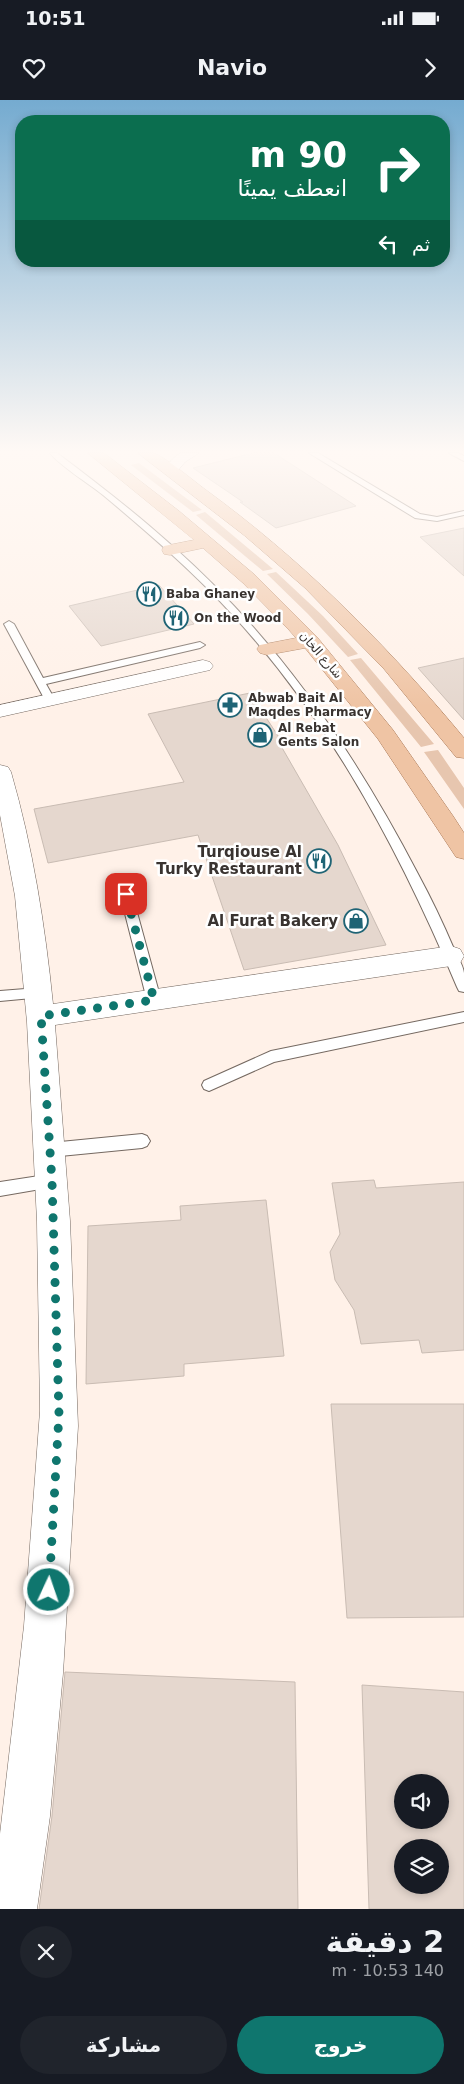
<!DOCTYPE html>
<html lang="ar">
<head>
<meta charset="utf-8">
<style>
  :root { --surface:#171b24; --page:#20242c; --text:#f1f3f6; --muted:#9ea1a6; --accent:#0f766e }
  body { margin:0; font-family:"DejaVu Sans","Noto Sans Arabic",sans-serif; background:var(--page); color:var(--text); direction:rtl; height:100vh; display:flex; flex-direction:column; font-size:19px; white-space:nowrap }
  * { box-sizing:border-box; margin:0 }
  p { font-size:16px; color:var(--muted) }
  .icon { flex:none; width:28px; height:28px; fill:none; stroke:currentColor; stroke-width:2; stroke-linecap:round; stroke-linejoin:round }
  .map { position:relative; height:1809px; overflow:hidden; direction:ltr }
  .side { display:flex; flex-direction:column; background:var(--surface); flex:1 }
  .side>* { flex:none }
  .top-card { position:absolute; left:15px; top:15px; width:435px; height:152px; border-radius:20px; box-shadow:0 2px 8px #0003; direction:rtl; background:#0b6e4f; color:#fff; overflow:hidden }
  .controls { position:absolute; left:394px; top:1674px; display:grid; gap:10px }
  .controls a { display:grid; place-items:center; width:55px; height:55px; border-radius:50%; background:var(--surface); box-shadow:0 2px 8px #0003; font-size:25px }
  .pin { position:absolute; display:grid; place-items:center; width:42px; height:42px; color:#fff; margin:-21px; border-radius:10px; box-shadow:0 2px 8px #0006 }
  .me { position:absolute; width:55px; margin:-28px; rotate:3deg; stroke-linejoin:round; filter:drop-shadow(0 0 4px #0008) }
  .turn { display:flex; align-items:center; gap:18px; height:105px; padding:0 20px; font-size:22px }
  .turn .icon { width:65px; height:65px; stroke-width:2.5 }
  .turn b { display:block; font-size:35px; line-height:42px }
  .then { display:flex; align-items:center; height:48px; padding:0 20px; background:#0003; gap:10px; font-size:19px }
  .round { display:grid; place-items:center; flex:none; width:52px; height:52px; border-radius:26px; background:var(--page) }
  .headline { display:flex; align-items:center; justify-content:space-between; height:85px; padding:0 20px }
  h1 { font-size:30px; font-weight:700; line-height:38px }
  .action { display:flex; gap:10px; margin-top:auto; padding:10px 20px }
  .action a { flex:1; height:58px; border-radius:30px; background:var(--accent); color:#fff; font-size:20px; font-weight:700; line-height:58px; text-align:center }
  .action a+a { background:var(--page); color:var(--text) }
  .status { display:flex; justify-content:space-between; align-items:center; height:35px; padding:0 25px; background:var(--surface); direction:ltr }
  .status svg { height:14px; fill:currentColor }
  header { display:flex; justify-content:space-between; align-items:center; height:65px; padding:0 20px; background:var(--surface); font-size:22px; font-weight:700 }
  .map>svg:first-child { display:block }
  .green { fill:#e7c6af }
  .building { fill:#e5d7ce; stroke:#c9bcb3; fill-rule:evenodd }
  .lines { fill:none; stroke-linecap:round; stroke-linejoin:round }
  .service-casing { stroke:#756961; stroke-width:2 }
  .minor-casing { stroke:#756961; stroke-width:1 }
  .primary-casing { stroke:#a87754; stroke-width:1 }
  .service { fill:#fff; fill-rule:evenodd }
  .minor { fill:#fff; fill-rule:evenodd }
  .primary { fill:#efc4a4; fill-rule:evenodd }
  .route { stroke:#0f766e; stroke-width:9; stroke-dasharray:0 16.2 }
  .labels { text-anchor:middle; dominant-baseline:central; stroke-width:5; stroke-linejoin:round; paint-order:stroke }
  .far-poi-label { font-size:12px; font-weight:bold; fill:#393330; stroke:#fff; text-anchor:start }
  .far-street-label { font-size:12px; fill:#393330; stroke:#fff }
  .poi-label { font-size:15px; font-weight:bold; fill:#393330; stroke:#fff; text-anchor:end }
</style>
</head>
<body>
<div class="status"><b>10:51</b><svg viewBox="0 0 49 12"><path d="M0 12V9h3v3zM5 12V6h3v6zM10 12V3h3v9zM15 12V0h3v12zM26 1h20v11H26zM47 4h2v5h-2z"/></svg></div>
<header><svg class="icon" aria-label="forward" viewBox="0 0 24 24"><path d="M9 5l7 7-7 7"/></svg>Navio<svg class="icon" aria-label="heart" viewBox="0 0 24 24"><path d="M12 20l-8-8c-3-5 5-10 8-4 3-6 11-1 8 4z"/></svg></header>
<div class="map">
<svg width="464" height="1809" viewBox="0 0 464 1809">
  <rect width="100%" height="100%" fill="#fff1e8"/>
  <path class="green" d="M139,363L202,410L193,412L131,365Z
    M205,412L273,469L263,471L196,415Z
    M276,472L323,516L358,554L348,557L308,514L267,474Z
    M361,558L434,644L421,647L350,560Z
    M438,650L464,688V709L424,652Z"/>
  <path class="building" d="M253,353H274L356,406L276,428L240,402H243L193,368Z
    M464,428V476L420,437Z
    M159,485L194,524L101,546L69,506Z
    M464,558V620L418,568Z
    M250,593L284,645L281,646L338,745L386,845L244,870L198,735L48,763L34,709L184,682L148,614Z
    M374,1080L376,1088L464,1082V1250L422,1253L419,1240L361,1244L354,1210L335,1180L330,1152L340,1134L332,1083Z
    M266,1100L284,1256L184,1264V1276L86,1284L88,1126L181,1120L180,1106Z
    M331,1304H464V1517L347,1518Z
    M65,1572L295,1582L298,1809H39L52,1716Z
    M362,1585L464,1592V1809H369ZM402,1682H440V1720H402ZM402,1748H440V1785H402Z"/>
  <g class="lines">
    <g class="service-casing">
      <path id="service" d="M50,353H57C120,400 181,449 234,506C309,586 368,678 418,774C431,798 443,823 454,849C457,856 463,865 464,873C464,879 464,886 464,892L459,891L457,887C396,742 320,601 207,488C174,455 139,425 103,395C88,383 60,366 50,353Z
        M309,353H318L420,414L437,417L464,411V415L437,421L415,418Z
        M449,353H458L464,356V361Z
        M9,521L14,524L43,578L200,542L205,545L200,548L46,584L55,600L50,603L45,600L4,524Z
        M126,790L132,794L161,900L159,904L154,905L149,904L147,900L120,794Z
        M38,888L43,889L45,893L43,897L0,901V891Z
        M464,912V922L274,962L209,991L204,989L202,985L204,981L271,951Z
        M142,1034L147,1036L150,1041L147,1046L142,1048L50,1057L45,1055L42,1050L45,1045L50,1043Z
        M52,1074L58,1076L60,1081L58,1086L0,1096V1082Z"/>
    </g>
    <g class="minor-casing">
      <path id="minor" d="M181,353H199L185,362L175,374H165L163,371C168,364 173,357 181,353Z
        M203,560L210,562L213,566L210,570L0,617V605Z
        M0,665L8,667L11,672C33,748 45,825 53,904L451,846L460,849L464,856L460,863L451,866L55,925L70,1121L78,1326L63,1573L50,1716L37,1809H0V1734L24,1526L40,1311L37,1121L27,922L15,796L0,715Z"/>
    </g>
    <g class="primary-casing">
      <path id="primary" d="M88,353H104L179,411L255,475L317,537L393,630L453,716L464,733V759L456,757L378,639L305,548L267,555L260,553L257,549L260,545L296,538L289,530L243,483L203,448L170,455L164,454L162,450L164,446L194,440Z
        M138,353C142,353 148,352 153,353C163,355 195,382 206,390C299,458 379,537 454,626L464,638V658L456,657L384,569L305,488L245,436Z"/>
    </g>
    <use href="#service" class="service"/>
    <use href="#minor" class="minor"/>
    <use href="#primary" class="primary"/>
  </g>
  <linearGradient id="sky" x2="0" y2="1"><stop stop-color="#75abd0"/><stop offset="0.58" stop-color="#fff9f5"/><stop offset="1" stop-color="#fff9f5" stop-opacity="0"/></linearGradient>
  <rect width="464" height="606" fill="url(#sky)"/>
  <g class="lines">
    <path class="route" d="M49,1490L59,1314L52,1081L41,916L154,900L126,794"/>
  </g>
  <defs>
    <g id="restaurant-ring" transform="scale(1.25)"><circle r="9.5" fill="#fff" stroke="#1f6475" stroke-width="1.5"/><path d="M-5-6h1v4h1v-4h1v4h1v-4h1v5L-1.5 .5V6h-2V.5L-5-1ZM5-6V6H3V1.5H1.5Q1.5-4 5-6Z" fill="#1f6475"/></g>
    <g id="pharmacy-ring" transform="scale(1.25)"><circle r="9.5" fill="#fff" stroke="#1f6475" stroke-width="1.5"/><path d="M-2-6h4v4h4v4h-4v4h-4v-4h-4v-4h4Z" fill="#1f6475"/></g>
    <g id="shop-ring" transform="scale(1.25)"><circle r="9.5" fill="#fff" stroke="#1f6475" stroke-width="1.5"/><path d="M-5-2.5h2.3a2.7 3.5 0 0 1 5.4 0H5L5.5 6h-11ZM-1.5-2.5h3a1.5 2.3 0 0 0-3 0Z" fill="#1f6475"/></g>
  </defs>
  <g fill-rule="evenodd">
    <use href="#restaurant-ring" x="149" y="494"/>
    <use href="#restaurant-ring" x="176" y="518"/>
    <use href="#pharmacy-ring" x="230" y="605"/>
    <use href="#shop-ring" x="260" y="635"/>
    <use href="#restaurant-ring" x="319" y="761"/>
    <use href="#shop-ring" x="356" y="821"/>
  </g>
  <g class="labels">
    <g class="far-poi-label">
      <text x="166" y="494">Baba Ghaney</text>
      <text x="194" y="518">On the Wood</text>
      <text x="248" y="598">Abwab Bait Al<tspan x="248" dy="14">Maqdes Pharmacy</tspan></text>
      <text x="278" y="628">Al Rebat<tspan x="278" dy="14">Gents Salon</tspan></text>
    </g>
    <g class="far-street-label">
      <text transform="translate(321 555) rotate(49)">شارع الخان</text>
    </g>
    <g class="poi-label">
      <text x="302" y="752">Turqiouse Al<tspan x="302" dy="17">Turky Restaurant</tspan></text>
      <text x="338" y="821">Al Furat Bakery</text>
    </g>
  </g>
</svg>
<div class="controls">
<a><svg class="icon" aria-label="sound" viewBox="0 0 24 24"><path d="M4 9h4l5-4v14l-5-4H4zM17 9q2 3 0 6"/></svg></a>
<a><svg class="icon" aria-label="layers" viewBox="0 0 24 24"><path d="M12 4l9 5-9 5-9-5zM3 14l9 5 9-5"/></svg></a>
</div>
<div class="pin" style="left:126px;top:794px;background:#d93025"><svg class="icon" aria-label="arrive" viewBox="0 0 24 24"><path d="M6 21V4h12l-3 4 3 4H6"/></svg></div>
<svg class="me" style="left:49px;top:1490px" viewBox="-20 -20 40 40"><circle r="17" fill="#0f766e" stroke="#fff" stroke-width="3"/><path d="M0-11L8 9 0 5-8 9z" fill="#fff"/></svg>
<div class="top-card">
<div class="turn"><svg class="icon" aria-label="right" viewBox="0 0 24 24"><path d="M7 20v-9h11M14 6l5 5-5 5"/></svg><div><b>90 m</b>انعطف يمينًا</div></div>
<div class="then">ثم<svg class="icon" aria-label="left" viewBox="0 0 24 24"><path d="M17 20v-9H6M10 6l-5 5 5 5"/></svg></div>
</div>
</div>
<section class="side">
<div class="headline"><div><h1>2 دقيقة</h1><p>140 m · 10:53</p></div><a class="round"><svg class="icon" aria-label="close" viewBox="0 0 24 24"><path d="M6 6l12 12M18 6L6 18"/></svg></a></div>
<div class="action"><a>خروج</a><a>مشاركة</a></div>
</section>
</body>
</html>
